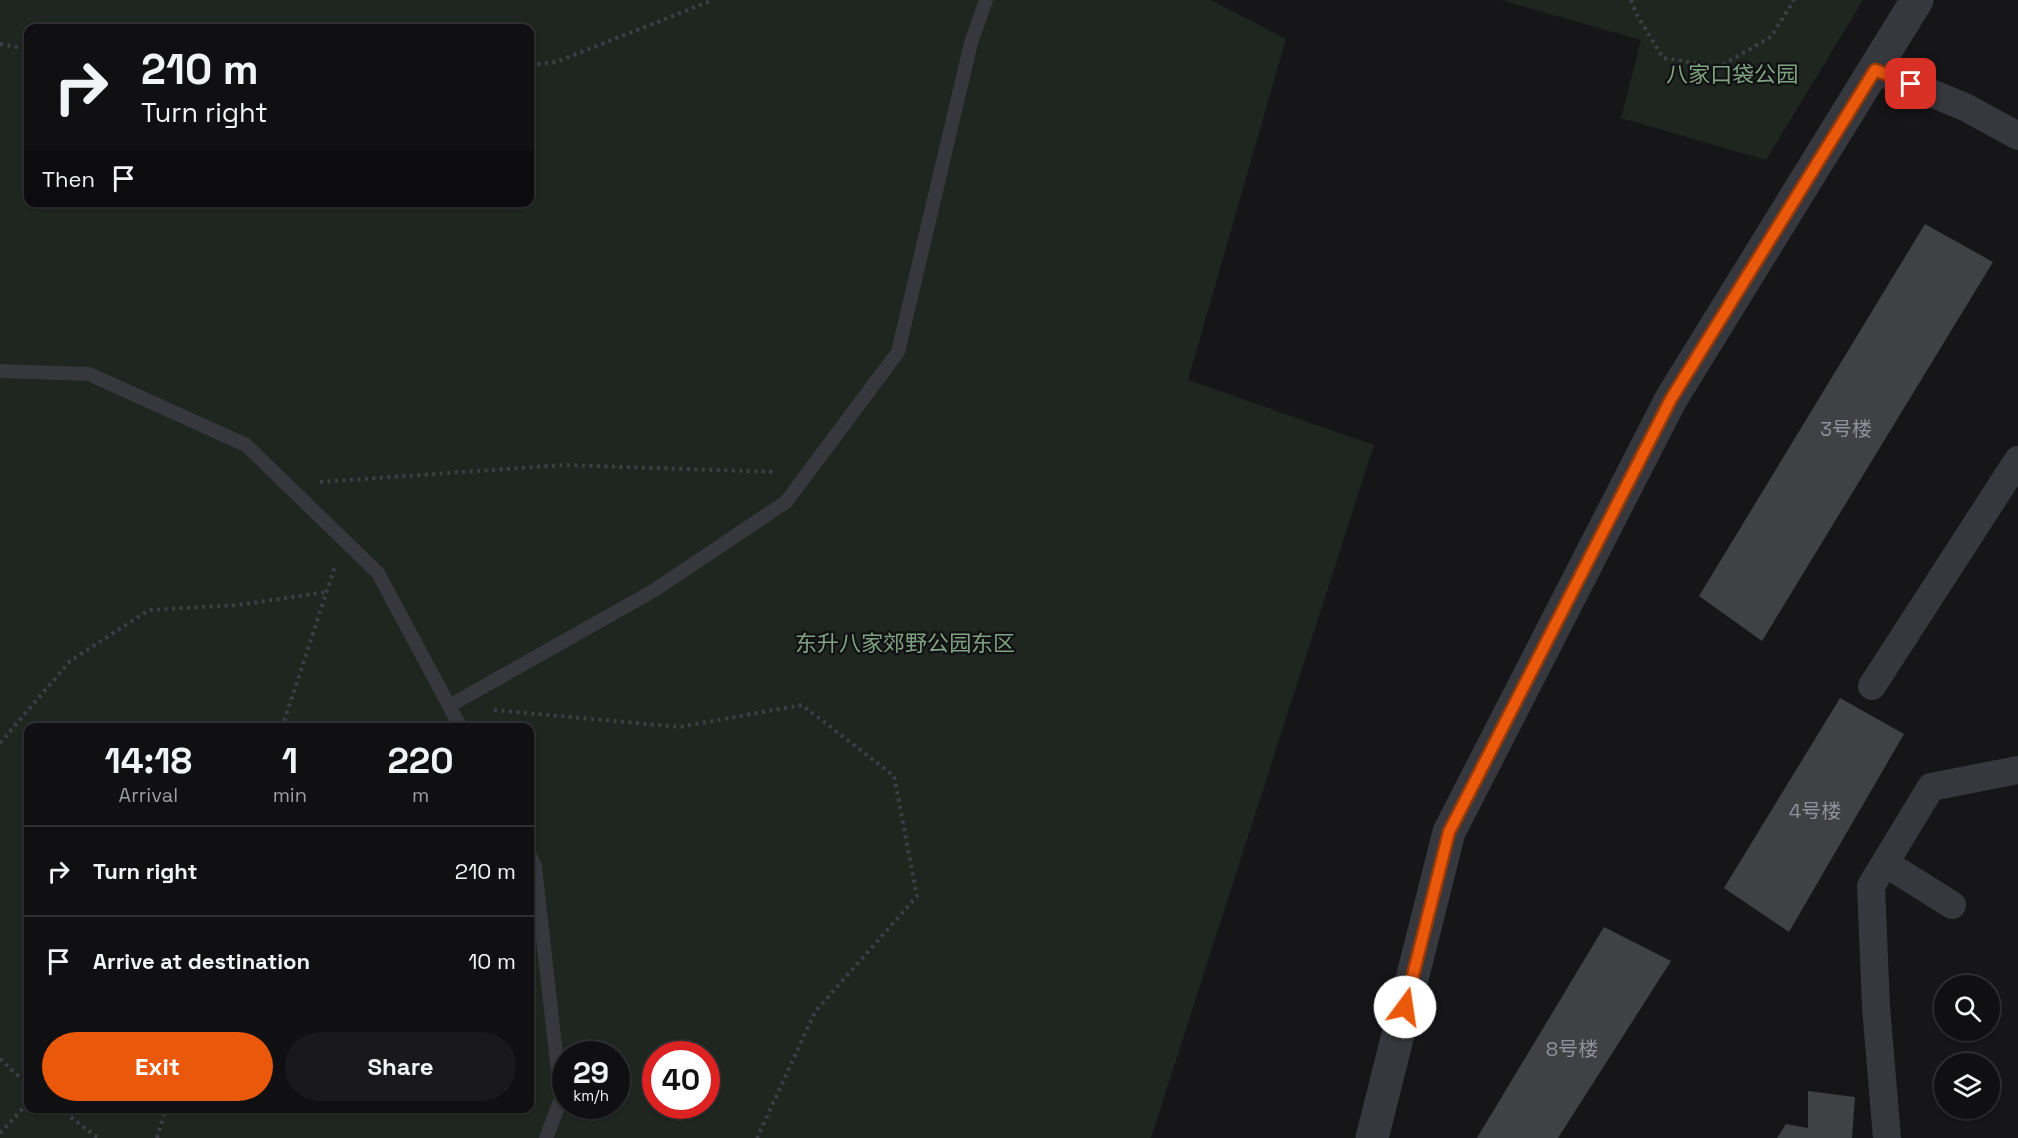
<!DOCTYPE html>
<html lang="en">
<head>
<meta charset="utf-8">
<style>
  :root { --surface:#101012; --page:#19191b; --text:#f1f3f6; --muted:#9c9d9f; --line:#303032; --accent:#ea580c }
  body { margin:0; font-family:"Space Grotesk","Noto Sans SC",sans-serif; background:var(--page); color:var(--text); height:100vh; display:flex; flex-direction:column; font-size:22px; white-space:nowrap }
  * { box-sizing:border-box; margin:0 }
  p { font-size:20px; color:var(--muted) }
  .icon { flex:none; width:33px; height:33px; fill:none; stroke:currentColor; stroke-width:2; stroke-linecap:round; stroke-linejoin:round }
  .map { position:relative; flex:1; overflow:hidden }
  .details { position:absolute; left:24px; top:723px; width:510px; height:390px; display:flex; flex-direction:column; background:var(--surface); border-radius:12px; box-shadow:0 2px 4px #0004,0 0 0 2px var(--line) }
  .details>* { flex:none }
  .hud { position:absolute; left:24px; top:24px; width:510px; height:183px; border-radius:12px; box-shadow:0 2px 4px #0004,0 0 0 2px var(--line); background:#101012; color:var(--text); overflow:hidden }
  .tools { position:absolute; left:1934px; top:975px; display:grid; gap:12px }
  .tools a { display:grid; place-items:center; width:66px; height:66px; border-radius:50%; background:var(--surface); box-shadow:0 2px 4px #0004,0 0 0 2px var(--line); font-size:30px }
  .speed { position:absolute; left:552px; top:1041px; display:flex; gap:12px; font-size:30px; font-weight:700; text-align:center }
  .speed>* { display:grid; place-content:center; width:78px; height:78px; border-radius:50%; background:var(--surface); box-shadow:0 2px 4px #0004,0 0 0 2px var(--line); line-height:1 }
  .speed small { font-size:15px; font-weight:400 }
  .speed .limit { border:9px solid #d22; background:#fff; color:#111 }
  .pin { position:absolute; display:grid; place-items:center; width:51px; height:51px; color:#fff; margin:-26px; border-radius:12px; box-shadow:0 3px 9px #0006 }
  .me { position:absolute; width:66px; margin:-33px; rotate:14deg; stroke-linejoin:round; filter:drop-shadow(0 0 4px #0008) }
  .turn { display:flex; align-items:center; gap:21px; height:126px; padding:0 18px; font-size:27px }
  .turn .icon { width:78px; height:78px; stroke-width:2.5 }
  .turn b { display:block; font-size:42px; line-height:51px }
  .then { display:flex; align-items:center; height:57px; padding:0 18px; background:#0003; gap:12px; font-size:22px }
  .eta { display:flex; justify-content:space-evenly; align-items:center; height:102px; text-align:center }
  .eta b { font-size:36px; font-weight:800; line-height:42px }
  .cta { display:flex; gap:12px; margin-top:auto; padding:12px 18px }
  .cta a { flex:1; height:69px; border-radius:36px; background:var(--accent); color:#fff; font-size:24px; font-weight:800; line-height:69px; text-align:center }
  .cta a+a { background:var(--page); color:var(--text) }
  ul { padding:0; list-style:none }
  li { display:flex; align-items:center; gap:18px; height:90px; padding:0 18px; border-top:2px solid var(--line) }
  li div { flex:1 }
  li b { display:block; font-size:22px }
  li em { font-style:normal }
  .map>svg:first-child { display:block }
  .green { fill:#1e261f; fill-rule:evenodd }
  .building { fill:#404145 }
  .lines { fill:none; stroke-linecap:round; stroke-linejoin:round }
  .path { stroke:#3d3f44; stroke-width:4; stroke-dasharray:3 4.5; stroke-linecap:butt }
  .service { stroke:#37383d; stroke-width:14 }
  .minor { stroke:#37383d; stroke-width:28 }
  .tertiary { stroke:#37383d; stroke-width:33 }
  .route-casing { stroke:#983908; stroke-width:15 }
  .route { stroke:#ea580c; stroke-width:10 }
  .labels { text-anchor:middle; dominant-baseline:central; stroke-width:4.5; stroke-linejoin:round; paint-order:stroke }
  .number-label { font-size:20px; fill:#8e929b }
  .park-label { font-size:22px; fill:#7fa381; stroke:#111113 }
</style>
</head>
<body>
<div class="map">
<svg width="2018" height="1138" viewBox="0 0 2018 1138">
  <rect width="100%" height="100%" fill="#161618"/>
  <path class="green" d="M0,0H1211L1286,39L1188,380L1374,445L1151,1138H0ZM28,28H530V202H28ZM28,728H530V1108H28ZM566,1054H616V1106H566ZM656,1054H706V1106H656Z
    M1501,0H1863L1766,160L1621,118L1641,40Z"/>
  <path class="building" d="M1925,224L1993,262L1762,641L1699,596Z
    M1840,698L1904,734L1789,932L1724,888Z
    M1604,927L1671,961L1558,1138H1477Z
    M1808,1091L1855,1097L1852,1138H1777L1786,1124L1808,1128Z"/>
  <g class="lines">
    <path class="path" d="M1631,0L1637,15L1663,58L1719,67L1771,37L1794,0
      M0,44L28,49
      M530,65L556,62L713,0
      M320,482L563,465L777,472
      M494,710L679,727L802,705L894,776L917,896L815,1012L757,1138
      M282,728L335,566
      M0,743L70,661L149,610L238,605L327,592
      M0,1059L28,1085
      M59,1108L98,1138
      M0,1133L28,1103
      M157,1138L166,1108"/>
    <path class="service" d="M0,371L89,374L246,445L378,573L461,728
      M449,706L653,591L786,502L898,352L971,43L986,0
      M530,856L535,867L561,1099L546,1138"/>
    <path class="minor" d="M1875,70L1965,107L2018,136
      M1872,686L2018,460
      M1885,863L1952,905
      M1887,1138L1876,1007L1871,886L1931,787L2018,770"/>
    <path class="tertiary" d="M1372,1138L1449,832L1671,399L1917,0"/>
  </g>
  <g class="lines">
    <g class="route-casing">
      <path id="route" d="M1405,1007L1449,832L1671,399L1875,70L1911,84"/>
    </g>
    <use href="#route" class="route"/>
  </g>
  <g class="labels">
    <g class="number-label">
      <text x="1846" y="429">3号楼</text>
      <text x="1815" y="811">4号楼</text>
      <text x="1572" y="1049">8号楼</text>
    </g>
    <g class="park-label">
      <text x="1732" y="74">八家口袋公园</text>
      <text x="905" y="643">东升八家郊野公园东区</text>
    </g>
  </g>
</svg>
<div class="tools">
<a><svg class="icon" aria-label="search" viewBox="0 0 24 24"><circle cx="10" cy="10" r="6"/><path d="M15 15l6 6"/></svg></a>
<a><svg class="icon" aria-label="layers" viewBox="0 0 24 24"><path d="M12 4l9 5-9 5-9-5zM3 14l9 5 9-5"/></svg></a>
</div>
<div class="speed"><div>29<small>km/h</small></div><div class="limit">40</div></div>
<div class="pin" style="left:1911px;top:84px;background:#d93025"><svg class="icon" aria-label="arrive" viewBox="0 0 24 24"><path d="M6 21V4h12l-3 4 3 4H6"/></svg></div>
<svg class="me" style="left:1405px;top:1007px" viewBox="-20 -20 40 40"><circle r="19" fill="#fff"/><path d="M0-13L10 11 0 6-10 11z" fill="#ea580c"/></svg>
<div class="hud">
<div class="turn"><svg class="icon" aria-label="right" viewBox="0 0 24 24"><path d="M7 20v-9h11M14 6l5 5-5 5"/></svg><div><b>210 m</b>Turn right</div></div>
<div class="then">Then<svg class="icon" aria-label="arrive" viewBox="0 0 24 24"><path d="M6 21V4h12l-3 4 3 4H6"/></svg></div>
</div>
<section class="details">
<div class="eta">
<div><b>14:18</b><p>Arrival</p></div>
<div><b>1</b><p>min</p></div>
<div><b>220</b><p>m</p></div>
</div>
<ul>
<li><svg class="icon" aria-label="right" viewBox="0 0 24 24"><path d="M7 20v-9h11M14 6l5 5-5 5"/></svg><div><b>Turn right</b></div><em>210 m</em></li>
<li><svg class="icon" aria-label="arrive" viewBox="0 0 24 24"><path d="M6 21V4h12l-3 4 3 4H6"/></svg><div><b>Arrive at destination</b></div><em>10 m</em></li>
</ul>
<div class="cta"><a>Exit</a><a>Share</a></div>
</section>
</div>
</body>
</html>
